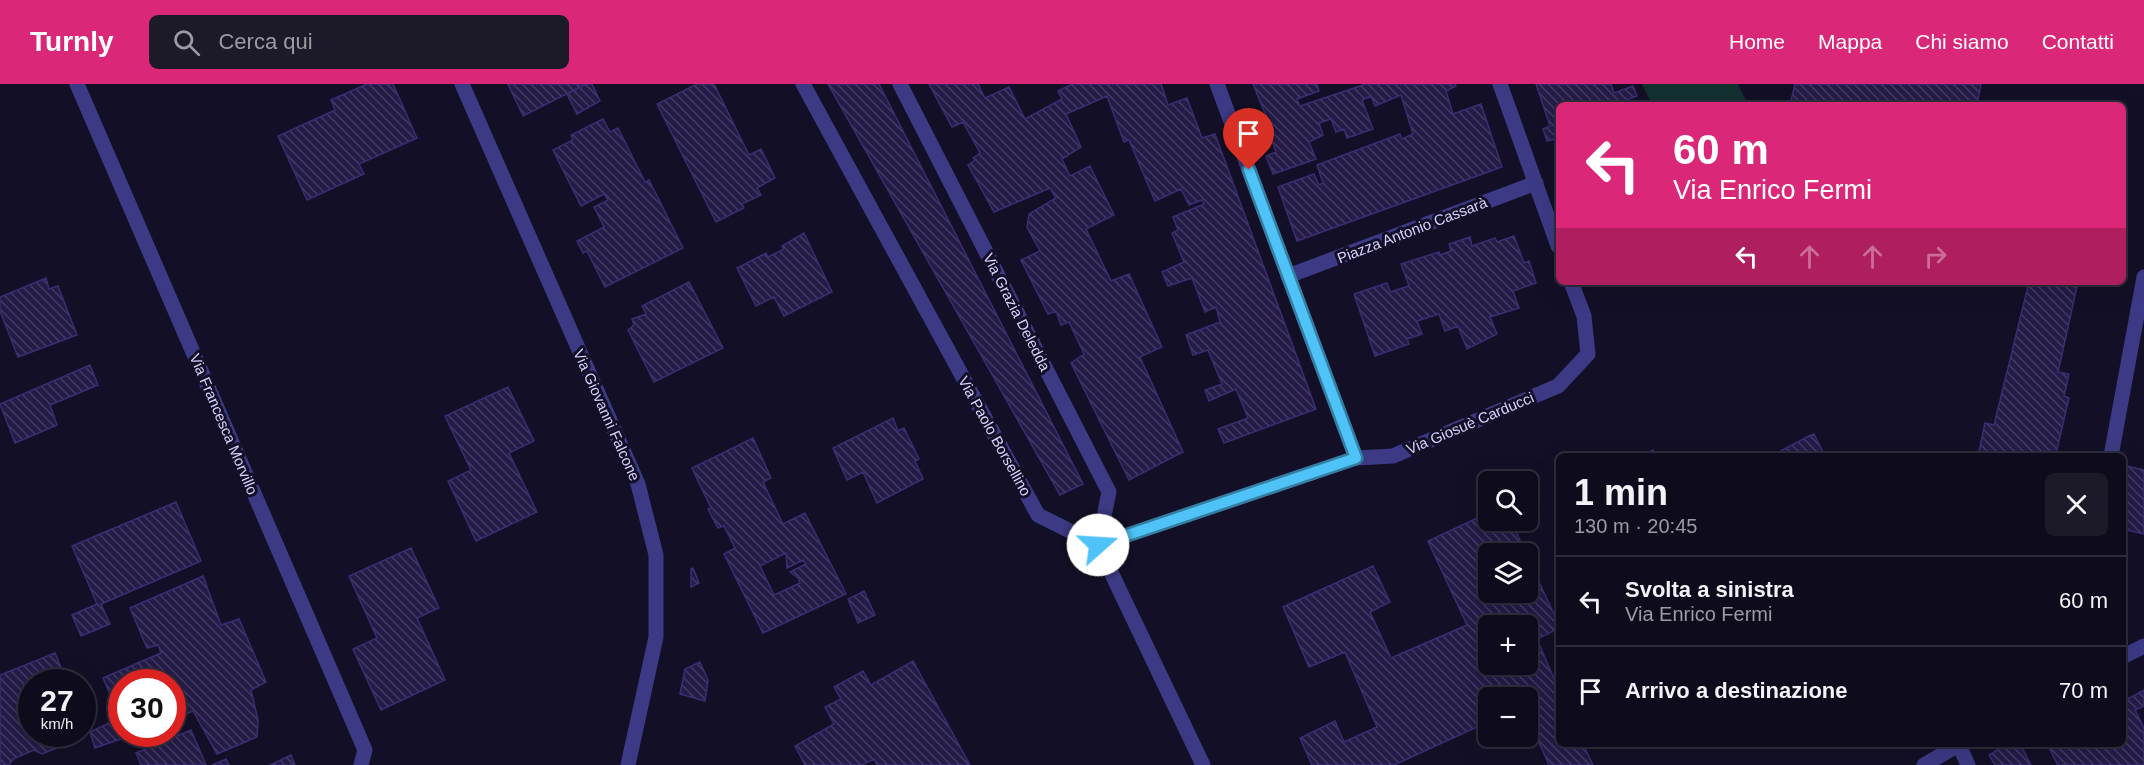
<!DOCTYPE html>
<html lang="it">
<head>
<meta charset="utf-8">
<style>
  :root { --surface:#0e0b1c; --page:#1c1929; --text:#f1f3f6; --muted:#9b9ba3; --line:#2e2b3b; --accent:#db2777 }
  body { margin:0; font-family:Arial,sans-serif; background:var(--page); color:var(--text); height:100vh; display:flex; flex-direction:column; font-size:22px; white-space:nowrap }
  * { box-sizing:border-box; margin:0 }
  p { font-size:20px; color:var(--muted) }
  .icon { flex:none; width:33px; height:33px; fill:none; stroke:currentColor; stroke-width:2; stroke-linecap:round; stroke-linejoin:round }
  .map { position:relative; flex:1; overflow:hidden }
  .sheet { position:absolute; left:1556px; top:369px; width:570px; height:294px; display:flex; flex-direction:column; background:var(--surface); border-radius:9px; box-shadow:0 6px 24px #0002,0 0 0 2px var(--line) }
  .sheet>* { flex:none }
  .top-card { position:absolute; left:1556px; top:18px; width:570px; height:183px; border-radius:9px; box-shadow:0 6px 24px #0002,0 0 0 2px var(--line); background:#db2777; color:#fff; overflow:hidden }
  .controls { position:absolute; left:1478px; top:387px; display:grid; gap:12px }
  .controls a { display:grid; place-items:center; width:60px; height:60px; border-radius:9px; background:var(--surface); box-shadow:0 6px 24px #0002,0 0 0 2px var(--line); font-size:30px }
  .speed { position:absolute; left:18px; top:585px; display:flex; gap:12px; font-size:30px; font-weight:700; text-align:center }
  .speed>* { display:grid; place-content:center; width:78px; height:78px; border-radius:50%; background:var(--surface); box-shadow:0 6px 24px #0002,0 0 0 2px var(--line); line-height:1 }
  .speed small { font-size:15px; font-weight:400 }
  .speed .limit { border:9px solid #d22; background:#fff; color:#111 }
  .pin { position:absolute; display:grid; place-items:center; width:51px; height:51px; color:#fff; margin:-62px -26px; border-radius:50% 50% 50% 0; rotate:-45deg; box-shadow:0 0 6px #0007 }
  .pin .icon { rotate:45deg }
  .me { position:absolute; width:66px; margin:-33px; rotate:71deg; stroke-linejoin:round; filter:drop-shadow(0 0 4px #0008) }
  .turn { display:flex; align-items:center; gap:21px; height:126px; padding:0 18px; font-size:27px }
  .turn .icon { width:78px; height:78px; stroke-width:2.5 }
  .turn b { display:block; font-size:42px; line-height:51px }
  .lanes { display:flex; align-items:center; height:57px; padding:0 18px; background:#0003; justify-content:center; gap:30px; direction:ltr }
  .lanes .off { opacity:.35 }
  .round { display:grid; place-items:center; flex:none; width:63px; height:63px; border-radius:9px; background:var(--page) }
  .summary { display:flex; align-items:center; justify-content:space-between; height:102px; padding:0 18px }
  h1 { font-size:36px; font-weight:700; line-height:45px }
  ul { padding:0; list-style:none }
  li { display:flex; align-items:center; gap:18px; height:90px; padding:0 18px; border-top:2px solid var(--line) }
  li div { flex:1 }
  li b { display:block; font-size:22px }
  li em { font-style:normal }
  header { display:flex; align-items:center; gap:36px; box-sizing:border-box; height:84px; padding:0 30px; background:var(--accent); color:#fff }
  header strong { font-size:28px }
  nav { display:flex; gap:33px; margin-inline-start:auto; font-size:21px }
  .search { width:420px; height:54px; background:var(--page); display:flex; align-items:center; gap:15px; box-sizing:border-box; padding:0 21px; border-radius:9px; color:var(--muted); font-size:22px }
  .map>svg:first-child { display:block }
  .pitch { fill:#12302f }
  .building { fill:url(#building-back-hatch); stroke:#3b2d73; stroke-width:1.5; fill-rule:evenodd }
  .lines { fill:none; stroke-linecap:round; stroke-linejoin:round }
  .minor { stroke:#3d3a85; stroke-width:15 }
  .route-casing { stroke:#337fa1; stroke-width:15 }
  .route { stroke:#4fc3f7; stroke-width:10 }
  .labels { text-anchor:middle; dominant-baseline:central; stroke-width:6; stroke-linejoin:round; paint-order:stroke }
  .street-label { font-size:15px; fill:#d9d4ff; stroke:#130f26 }
</style>
</head>
<body>
<header>
<strong>Turnly</strong>
<div class="search"><svg class="icon" aria-label="search" viewBox="0 0 24 24"><circle cx="10" cy="10" r="6"/><path d="M15 15l6 6"/></svg>Cerca qui</div>
<nav><a>Home</a><a>Mappa</a><a>Chi siamo</a><a>Contatti</a></nav>
</header>
<div class="map">
<svg width="2144" height="681" viewBox="0 0 2144 681">
  <defs>
    <pattern id="building-back-hatch" width="6" height="6" patternUnits="userSpaceOnUse" patternTransform="scale(1.5)"><rect width="6" height="6" fill="#241b47"/><path d="M-1 5l2 2M0 0l6 6M5-1l2 2" fill="none" stroke="#433b63"/></pattern>
  </defs>
  <rect width="100%" height="100%" fill="#130f26"/>
  <path class="pitch" d="M1642,0H1738L1748,21H1652Z"/>
  <path class="building" d="M367,0H393L417,54L359,80L364,90L307,116L278,52L335,26L331,16Z
    M508,0H586L523,32Z
    M586,0H592L600,17L577,30L567,10Z
    M697,0H714L749,71L761,65L775,94L757,104L761,111L742,120L744,124L716,138L657,20Z
    M828,0H879L1083,400L1060,411Z
    M929,0H978L985,14L1009,3L1025,35L1062,15L1058,7L1072,0H1161L1168,21L1187,14L1202,54L1215,50L1316,325L1224,359L1218,345L1248,334L1236,305L1209,317L1205,306L1222,300L1208,266L1193,271L1186,251L1220,238L1216,223L1205,228L1192,194L1168,202L1162,188L1184,178L1172,149L1178,146L1173,133L1204,120L1202,116L1189,121L1181,105L1155,117L1129,56L1124,58L1107,12L1098,16L1066,30L1081,63L1062,75L1070,92L1090,82L1114,131L1086,145L1111,197L1129,190L1162,263L1140,273L1183,368L1129,396L1071,279L1084,270L1069,238L1061,241L1056,227L1048,230L1021,176L1040,167L1027,143L1029,130L1056,114L1050,104L994,128L968,81L975,76L973,74L980,69L963,38L952,43Z
    M1253,0H1317L1319,7L1297,15L1300,22L1366,0H1455L1456,2L1446,7L1453,30L1481,20L1502,83L1297,157L1278,103L1314,90L1319,101L1323,99L1317,81L1400,50L1402,55L1413,50L1401,11L1375,22L1371,12L1362,16L1373,45L1347,54L1344,45L1336,48L1331,35L1319,39L1323,51L1309,58L1316,75L1273,90L1266,72L1276,68L1270,51L1273,49Z
    M1536,0H1611L1614,9L1633,2L1637,12L1613,21H1558V67L1555,55L1547,57L1543,45L1550,42Z
    M1795,0H1981L1977,21H1790Z
    M603,35L610,48L618,44L645,98L649,96L683,164L605,203L587,167L583,169L577,157L604,143L594,123L608,116L604,110L581,122L553,66L573,56L571,51Z
    M804,149L832,208L784,232L774,213L756,222L737,184L766,169L768,173L784,165L782,162Z
    M1514,152L1524,179L1529,177L1536,199L1513,207L1519,224L1490,233L1497,250L1467,265L1458,242L1445,247L1439,230L1417,237L1422,250L1407,255L1409,260L1375,272L1354,210L1387,199L1390,208L1409,202L1401,180L1439,168L1440,171L1451,167L1449,160L1470,153L1472,162L1495,154L1497,158Z
    M46,194L49,205L58,202L77,251L18,273L0,227V213Z
    M689,198L723,264L654,298L628,246L634,241L632,235L646,230L642,222Z
    M2029,198H2078L2058,288L2069,290L2064,312L2069,314L2056,370L2044,367L2042,372H1978L1985,339L1994,341Z
    M90,281L98,301L50,321L57,341L15,359L0,320Z
    M508,303L534,357L509,369L537,428L476,457L448,397L471,386L445,332Z
    M893,334L898,347L904,344L919,375L915,377L923,395L877,419L863,388L847,396L833,364Z
    M1814,350L1825,372H1771L1807,353Z
    M753,354L771,394L763,398L783,440L805,429L846,510L763,549L724,470L735,464L724,442L718,444L708,425L711,424L692,384ZM786,469L787,484L803,476L806,480L790,488L798,494L800,499L774,511L760,482Z
    M1653,366L1656,372H1641Z
    M2127,382L2144,386V450L2122,445V403Z
    M176,418L201,477L101,520L110,540L81,552L72,531L97,520L72,462Z
    M1488,429V436H1511L1526,470H1488V508H1527V472L1555,532L1558,530V545L1537,555L1558,604V660H1583L1593,681H1549L1527,632V614H1488V638L1394,681H1312L1300,654L1335,637L1344,658L1377,643L1345,568L1309,583L1283,523L1373,482L1390,518L1370,528L1391,574L1467,541L1428,457ZM1488,542H1527V580H1488Z
    M411,464L439,524L417,534L445,596L381,626L353,565L377,554L349,492Z
    M693,484L699,499L691,503V485Z
    M203,492L221,541L239,535L266,598L251,606L258,636L257,653L217,670L193,627L172,635V598H122V650H135L95,664L90,648L120,634L103,594L161,569L158,561L147,564L130,524Z
    M864,507L875,531L858,539L848,515Z
    M55,569L67,598H32V605L17,611L22,624L32,620V650H71L68,659L62,656L55,659L57,664L42,670L34,666L13,675L9,681H0V591Z
    M913,577L970,681H877L874,675L862,681H805L795,662L834,640L825,623L841,615L834,603L863,587L871,601Z
    M700,578L708,596L705,617L680,610L685,585Z
    M2144,606V622L2135,626L2144,644V681H2058L2047,660H2122V618Z
    M191,646L206,681H141L136,669Z
    M2007,660H2020L2031,681H1995L1989,671Z
    M291,671L295,681H270Z
    M226,675L229,681H212Z"/>
  <g class="lines">
    <path class="minor" d="M77,0L365,666L361,681
      M462,0L638,400L656,471V553L628,681
      M803,0L1038,431L1098,461L1203,681
      M900,0L1109,408L1098,461
      M1217,0L1356,374
      M1500,0L1558,162
      M1288,192L1536,99
      M2111,372L2144,193
      M1098,461L1356,374L1393,372L1558,302L1588,270L1584,232L1571,198
      M2122,573L2144,562
      M1959,661L1968,681
      M1924,681L1960,660"/>
  </g>
  <g class="lines">
    <g class="route-casing">
      <path id="route" d="M1098,461L1356,374L1249,86"/>
    </g>
    <use href="#route" class="route"/>
  </g>
  <g class="labels">
    <g class="street-label">
      <text transform="translate(1412 146) rotate(-21)">Piazza Antonio Cassarà</text>
      <text transform="translate(1017 228) rotate(63)">Via Grazia Deledda</text>
      <text transform="translate(607 331) rotate(66)">Via Giovanni Falcone</text>
      <text transform="translate(1470 339) rotate(-23)">Via Giosuè Carducci</text>
      <text transform="translate(224 340) rotate(67)">Via Francesca Morvillo</text>
      <text transform="translate(995 352) rotate(61)">Via Paolo Borsellino</text>
    </g>
  </g>
</svg>
<div class="controls">
<a><svg class="icon" aria-label="search" viewBox="0 0 24 24"><circle cx="10" cy="10" r="6"/><path d="M15 15l6 6"/></svg></a>
<a><svg class="icon" aria-label="layers" viewBox="0 0 24 24"><path d="M12 4l9 5-9 5-9-5zM3 14l9 5 9-5"/></svg></a>
<a>+</a>
<a>−</a>
</div>
<div class="speed"><div>27<small>km/h</small></div><div class="limit">30</div></div>
<div class="pin" style="left:1249px;top:86px;background:#d93025"><svg class="icon" aria-label="arrive" viewBox="0 0 24 24"><path d="M6 21V4h12l-3 4 3 4H6"/></svg></div>
<svg class="me" style="left:1098px;top:461px" viewBox="-20 -20 40 40"><circle r="19" fill="#fff"/><path d="M0-13L10 11 0 6-10 11z" fill="#4fc3f7"/></svg>
<div class="top-card">
<div class="turn"><svg class="icon" aria-label="left" viewBox="0 0 24 24"><path d="M17 20v-9H6M10 6l-5 5 5 5"/></svg><div><b>60 m</b>Via Enrico Fermi</div></div>
<div class="lanes"><svg class="icon" aria-label="left" viewBox="0 0 24 24"><path d="M17 20v-9H6M10 6l-5 5 5 5"/></svg><svg class="icon off" aria-label="ahead" viewBox="0 0 24 24"><path d="M12 20V5M6 11l6-6 6 6"/></svg><svg class="icon off" aria-label="ahead" viewBox="0 0 24 24"><path d="M12 20V5M6 11l6-6 6 6"/></svg><svg class="icon off" aria-label="right" viewBox="0 0 24 24"><path d="M7 20v-9h11M14 6l5 5-5 5"/></svg></div>
</div>
<section class="sheet">
<div class="summary"><div><h1>1 min</h1><p>130 m · 20:45</p></div><a class="round"><svg class="icon" aria-label="close" viewBox="0 0 24 24"><path d="M6 6l12 12M18 6L6 18"/></svg></a></div>
<ul>
<li><svg class="icon" aria-label="left" viewBox="0 0 24 24"><path d="M17 20v-9H6M10 6l-5 5 5 5"/></svg><div><b>Svolta a sinistra</b><p>Via Enrico Fermi</p></div><em>60 m</em></li>
<li><svg class="icon" aria-label="arrive" viewBox="0 0 24 24"><path d="M6 21V4h12l-3 4 3 4H6"/></svg><div><b>Arrivo a destinazione</b></div><em>70 m</em></li>
</ul>
</section>
</div>
</body>
</html>
